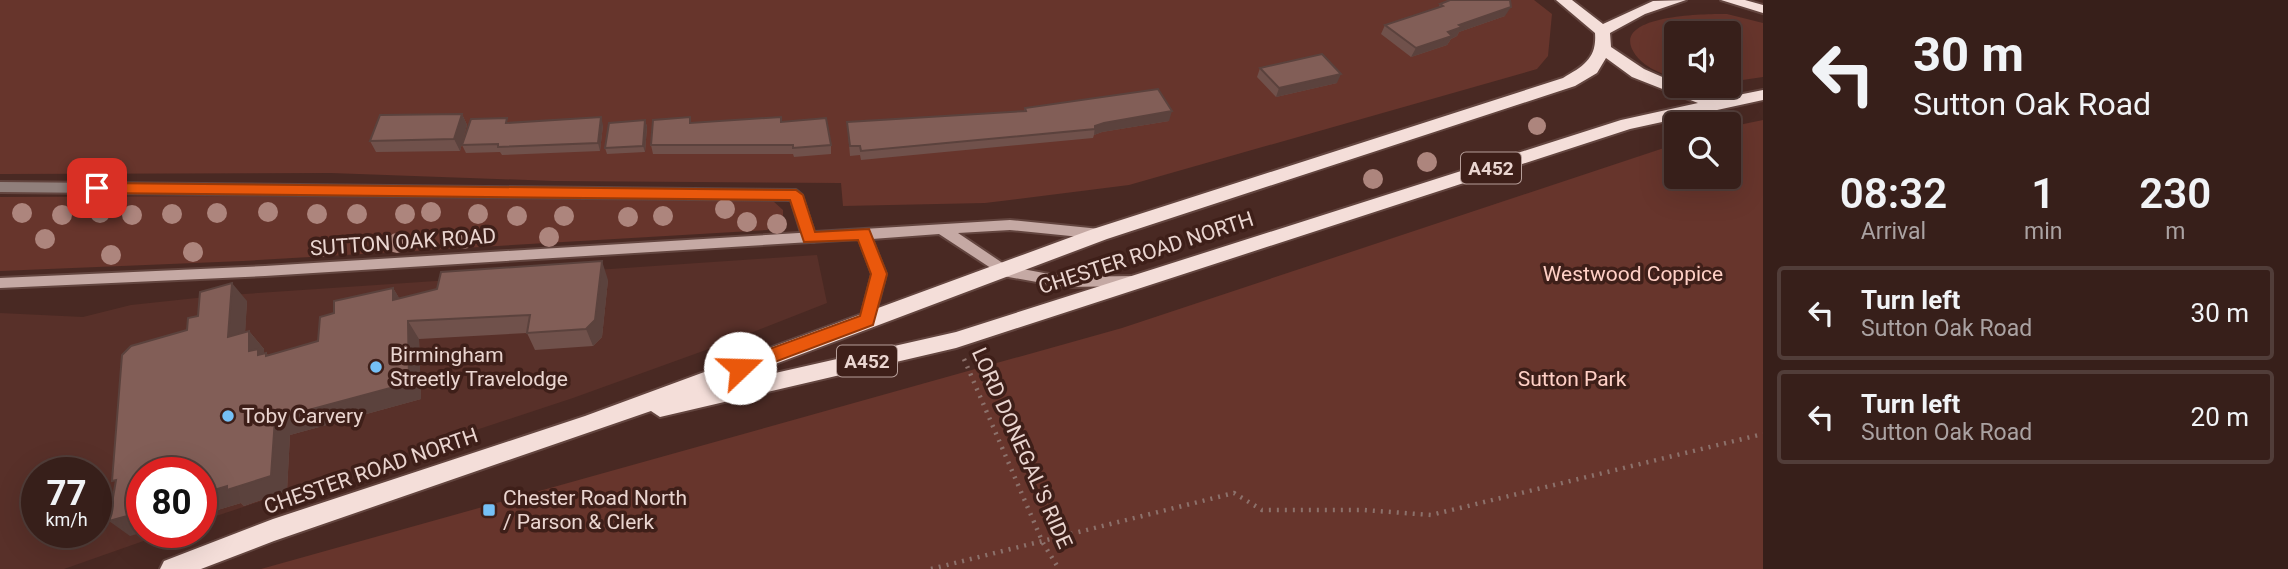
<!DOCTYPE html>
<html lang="en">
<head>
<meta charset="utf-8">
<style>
  :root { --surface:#371f1a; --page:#3e2723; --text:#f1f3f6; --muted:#aaa2a2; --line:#513d39 }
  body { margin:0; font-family:Roboto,sans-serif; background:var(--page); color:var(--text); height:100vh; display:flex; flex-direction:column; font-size:26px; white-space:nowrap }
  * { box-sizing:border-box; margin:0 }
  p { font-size:23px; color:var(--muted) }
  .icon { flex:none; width:38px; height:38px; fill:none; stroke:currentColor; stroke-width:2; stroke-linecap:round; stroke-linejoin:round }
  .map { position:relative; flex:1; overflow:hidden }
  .side { display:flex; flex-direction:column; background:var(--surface); width:525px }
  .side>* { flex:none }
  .guide { background:#371f1a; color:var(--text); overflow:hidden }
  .tools { position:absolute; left:1664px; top:21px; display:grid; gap:14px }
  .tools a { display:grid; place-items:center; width:77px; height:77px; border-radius:7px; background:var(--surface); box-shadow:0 7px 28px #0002,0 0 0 2px var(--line); font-size:35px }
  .speed { position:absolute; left:21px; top:457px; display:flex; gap:14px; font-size:35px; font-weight:700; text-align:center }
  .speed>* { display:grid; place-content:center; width:91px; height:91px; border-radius:50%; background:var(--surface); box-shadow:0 7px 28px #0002,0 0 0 2px var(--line); line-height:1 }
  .speed small { font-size:18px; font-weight:400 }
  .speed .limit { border:10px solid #d22; background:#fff; color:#111 }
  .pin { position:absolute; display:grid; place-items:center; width:60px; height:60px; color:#fff; margin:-30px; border-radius:14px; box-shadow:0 4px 10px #0006 }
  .me { position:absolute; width:77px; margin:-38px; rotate:69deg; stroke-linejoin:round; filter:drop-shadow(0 0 5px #0008) }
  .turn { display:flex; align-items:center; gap:24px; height:147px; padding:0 35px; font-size:32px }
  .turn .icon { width:91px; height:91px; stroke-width:2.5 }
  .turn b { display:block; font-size:49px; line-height:60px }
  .eta { display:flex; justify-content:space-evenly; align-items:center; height:119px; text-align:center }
  .eta b { font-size:42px; font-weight:600; line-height:49px }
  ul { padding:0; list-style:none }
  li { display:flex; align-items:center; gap:21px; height:94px; margin:0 14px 10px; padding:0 21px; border:4px solid var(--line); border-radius:7px }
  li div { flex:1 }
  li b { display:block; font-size:26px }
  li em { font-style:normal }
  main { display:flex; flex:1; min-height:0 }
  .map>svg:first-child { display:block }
  .built { fill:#583029; fill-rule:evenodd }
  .green { fill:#67352c }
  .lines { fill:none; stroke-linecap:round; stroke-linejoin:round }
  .minor-casing { stroke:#63453f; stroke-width:4 }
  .secondary-casing { stroke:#63453f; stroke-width:4 }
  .trunk-casing { stroke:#63453f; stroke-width:4 }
  .path { stroke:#8c716b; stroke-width:4.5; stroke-dasharray:2 6; stroke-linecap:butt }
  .minor { fill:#907f7b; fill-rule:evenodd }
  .secondary { fill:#c5a9a4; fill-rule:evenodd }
  .trunk { fill:#f4ded9; fill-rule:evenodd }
  .tree { fill:#ad857d }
  .wall { fill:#70514b }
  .shaded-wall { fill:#5b423d }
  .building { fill:#825e57; stroke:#5b423d; stroke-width:2 }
  .route { fill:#ea580c; stroke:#983908; stroke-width:2 }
  .poi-dot { fill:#75c0f6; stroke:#3e1f19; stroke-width:2.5 }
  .labels { text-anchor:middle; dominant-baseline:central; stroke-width:7; stroke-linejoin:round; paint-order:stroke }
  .shield { fill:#3e1f19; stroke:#b69e99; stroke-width:2 }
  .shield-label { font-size:19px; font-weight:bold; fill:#ead5d0 }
  .street-label { font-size:21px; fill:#ead5d0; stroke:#3e1f19 }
  .park-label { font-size:21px; fill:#ffd0c6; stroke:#3e1f19 }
  .poi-label { font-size:21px; fill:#ead5d0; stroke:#3e1f19; text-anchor:start }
</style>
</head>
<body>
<main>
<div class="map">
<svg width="1763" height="569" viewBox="0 0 1763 569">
  <rect width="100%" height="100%" fill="#492923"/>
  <path class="built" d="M817,255L827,303L717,346L573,398L201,521V472H142V532H169L64,569H0V313L83,317L131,305L215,296ZM37,472H96V532H37Z"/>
  <path class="green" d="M0,0H1534L1552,14L1548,56L1537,69L1129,185L985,203L843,206L841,183L554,181L331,173L0,174Z
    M1727,14L1763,23V77L1729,82V33H1676V79C1660,73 1640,66 1632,49C1616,14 1708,14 1727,14Z
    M1763,120V569H261L1122,328L1676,144V177H1729V127Z
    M246,196L773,201L783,210V219L767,230L243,261L0,271V197Z"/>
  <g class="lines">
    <g class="minor-casing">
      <path id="minor" d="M0,182L796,190L802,195L816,238L814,242H804L791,200L0,192Z"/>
    </g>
    <g class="secondary-casing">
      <path id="secondary" d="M1010,220L1100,229L1107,234L1100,239L1010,230L958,233L1007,266L1065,277L1134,276L1139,277L1141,281L1139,285L1134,286L1065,287L1003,276L939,234L872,239L886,274L874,320L872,324H862L860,320L872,274L859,239L265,276L0,288V278L265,266Z"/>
    </g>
    <g class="trunk-casing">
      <path id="trunk" d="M1556,0H1572L1603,24L1653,1L1686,0L1645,14L1610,33L1611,47L1644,69L1676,83V86L1718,99L1763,90V100L1630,129L956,348L660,417L651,411L274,541L201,569H160L164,561L273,519L585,416L1093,229L1563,78C1584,66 1597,58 1595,33ZM1606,58L1632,77L1698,103L1621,120L956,332L714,387L1107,239L1575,86L1597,73Z
        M1721,0H1745L1763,5V13Z"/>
    </g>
    <path class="path" d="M964,359L1043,543L1059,569
      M931,569L1234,493L1262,510H1364L1431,515L1763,434"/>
    <use href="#minor" class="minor"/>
    <use href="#secondary" class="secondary"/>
    <use href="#trunk" class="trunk"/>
  </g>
  <g class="tree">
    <circle cx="1537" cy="126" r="9"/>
    <circle cx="1427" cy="162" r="10"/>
    <circle cx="1373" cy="179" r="10"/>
    <circle cx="725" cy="209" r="10"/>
    <circle cx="268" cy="212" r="10"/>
    <circle cx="431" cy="212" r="10"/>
    <circle cx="22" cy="213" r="10"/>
    <circle cx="100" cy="213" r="10"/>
    <circle cx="217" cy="213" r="10"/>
    <circle cx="172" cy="214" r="10"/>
    <circle cx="317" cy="214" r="10"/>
    <circle cx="357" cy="214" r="10"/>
    <circle cx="405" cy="214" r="10"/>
    <circle cx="478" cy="214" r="10"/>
    <circle cx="62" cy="215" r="10"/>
    <circle cx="132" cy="215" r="10"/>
    <circle cx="517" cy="216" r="10"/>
    <circle cx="564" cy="216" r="10"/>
    <circle cx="663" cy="216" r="10"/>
    <circle cx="628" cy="217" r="10"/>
    <circle cx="747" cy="222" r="10"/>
    <circle cx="777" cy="224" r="10"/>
    <circle cx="549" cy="237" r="10"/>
    <circle cx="45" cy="239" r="10"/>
    <circle cx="464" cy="239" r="10"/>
    <circle cx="397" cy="243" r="10"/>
    <circle cx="321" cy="247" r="10"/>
    <circle cx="193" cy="252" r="10"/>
    <circle cx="111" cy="255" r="10"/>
  </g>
  <path class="wall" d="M1440,4L1505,16L1459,32L1457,36L1451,39L1447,45L1411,57L1381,34L1385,25L1439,7Z
    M1260,68L1337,83L1276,97L1257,77Z
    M1025,108L1169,121L1102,132L1094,135L1093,138L861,160L860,155L850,156L847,122L1024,111Z
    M462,114L467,125L460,151L376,152L370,141Z
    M645,120L647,127L645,152L607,154L605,148Z
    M781,122L831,145V154L794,157L793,154H653L651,145L691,123Z
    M509,123L603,125L600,151L502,155L500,152L466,153L462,145Z
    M608,280L602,337L593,346L535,350L527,333L419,339L421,399L290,435L287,491L244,506L241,503L201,515V472L130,536L187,330L247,301L245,332L249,331L264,349V353H266L268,355L318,341L393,288L399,298Z"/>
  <path class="shaded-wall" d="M1511,7L1505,16L1459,32L1457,36L1451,39L1447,45L1411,57L1416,48L1459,25Z
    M1341,74L1337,83L1276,97L1279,88Z
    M1172,111L1169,121L1102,132L1094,135L1095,126L1104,123Z
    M462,114L467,125L460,151L454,139Z
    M601,117L603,125L600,151L598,143Z
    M645,120L647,127L645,152L643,146Z
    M602,261L608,280L602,337L593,346L586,329Z
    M232,283L247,301L244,354L228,337Z
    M393,288L404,306L393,300Z
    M408,321L419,339L421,399L290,435L287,491L244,506L241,503L201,515V494L275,419Z
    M249,331L264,349V356L249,351Z
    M142,512V532H144L130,536L109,521Z"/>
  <path class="building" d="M1450,0H1510L1511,7L1459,25L1462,27L1448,32L1452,36L1416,48L1385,25L1443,6L1440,4Z
    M1322,54L1341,74L1279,88L1260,68Z
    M1158,89L1172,111L1104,123L1095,126V129L861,151L860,146H850L847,122L1026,111L1025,108Z
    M462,114L454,139L370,141L380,115Z
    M601,117L598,143L498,147V144L462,145L471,119L507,118L506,123Z
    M690,117V123L781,117V122L826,118L831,145L793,148V145H651L653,120Z
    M645,120L643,146L605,148L609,123Z
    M602,261L595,320L586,329L527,333L530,315L408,321L409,383L275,419L271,476L227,490V486L201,494V472H142V512L109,521L116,480L112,481L122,355L131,346L187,330L188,318L198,316L200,292L232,283L228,337L249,331V351L258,349V355L266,353V356L318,341L320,317L334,313V301L393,288V300L437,289L441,272Z"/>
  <path class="route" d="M97,183L796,190L803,195L815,232L869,229L887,274L873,325L740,375L734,373L731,368L734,362L860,316L871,274L858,240L804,242L790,200L97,193L90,188Z"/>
  <g class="poi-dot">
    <circle cx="376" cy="367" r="7"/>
    <circle cx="228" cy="416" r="7"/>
    <rect x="482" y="503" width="14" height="14" rx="3.5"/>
  </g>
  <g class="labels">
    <g class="shield">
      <rect x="1461" y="152.5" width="60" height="31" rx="5"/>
      <rect x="837" y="345.5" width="60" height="31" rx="5"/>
    </g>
    <g class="shield-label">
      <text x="1491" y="168">A452</text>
      <text x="867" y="361">A452</text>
    </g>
    <g class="street-label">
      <text transform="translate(403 242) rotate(-4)">SUTTON OAK ROAD</text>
      <text transform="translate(1146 253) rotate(-18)">CHESTER ROAD NORTH</text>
      <text transform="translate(1022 448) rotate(66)">LORD DONEGAL'S RIDE</text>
      <text transform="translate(371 471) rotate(-19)">CHESTER ROAD NORTH</text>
    </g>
    <g class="park-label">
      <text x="1633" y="274">Westwood Coppice</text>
      <text x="1572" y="379">Sutton Park</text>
    </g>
    <g class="poi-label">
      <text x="390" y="355">Birmingham<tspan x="390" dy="24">Streetly Travelodge</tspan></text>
      <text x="242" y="416">Toby Carvery</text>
      <text x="503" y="498">Chester Road North<tspan x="503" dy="24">/ Parson &amp; Clerk</tspan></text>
    </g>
  </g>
</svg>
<div class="tools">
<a><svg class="icon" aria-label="sound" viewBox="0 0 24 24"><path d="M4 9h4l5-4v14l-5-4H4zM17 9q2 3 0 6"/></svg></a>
<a><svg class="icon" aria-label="search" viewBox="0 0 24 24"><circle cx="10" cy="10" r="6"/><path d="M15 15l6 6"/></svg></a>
</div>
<div class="speed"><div>77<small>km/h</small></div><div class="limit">80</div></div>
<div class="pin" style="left:97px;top:188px;background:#d93025"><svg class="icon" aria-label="arrive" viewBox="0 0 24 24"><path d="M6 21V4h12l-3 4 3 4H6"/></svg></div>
<svg class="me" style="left:740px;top:368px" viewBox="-20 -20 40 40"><circle r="19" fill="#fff"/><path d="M0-13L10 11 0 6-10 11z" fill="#ea580c"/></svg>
</div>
<section class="side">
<div class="guide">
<div class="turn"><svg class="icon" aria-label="left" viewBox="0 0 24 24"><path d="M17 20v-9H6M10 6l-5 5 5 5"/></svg><div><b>30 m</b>Sutton Oak Road</div></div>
</div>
<div class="eta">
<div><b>08:32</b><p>Arrival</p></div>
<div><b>1</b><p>min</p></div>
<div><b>230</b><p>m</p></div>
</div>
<ul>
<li><svg class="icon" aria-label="left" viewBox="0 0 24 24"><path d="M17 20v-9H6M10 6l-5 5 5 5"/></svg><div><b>Turn left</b><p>Sutton Oak Road</p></div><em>30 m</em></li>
<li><svg class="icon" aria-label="left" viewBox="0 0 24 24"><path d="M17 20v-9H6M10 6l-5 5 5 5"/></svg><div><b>Turn left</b><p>Sutton Oak Road</p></div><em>20 m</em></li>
</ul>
</section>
</main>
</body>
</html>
